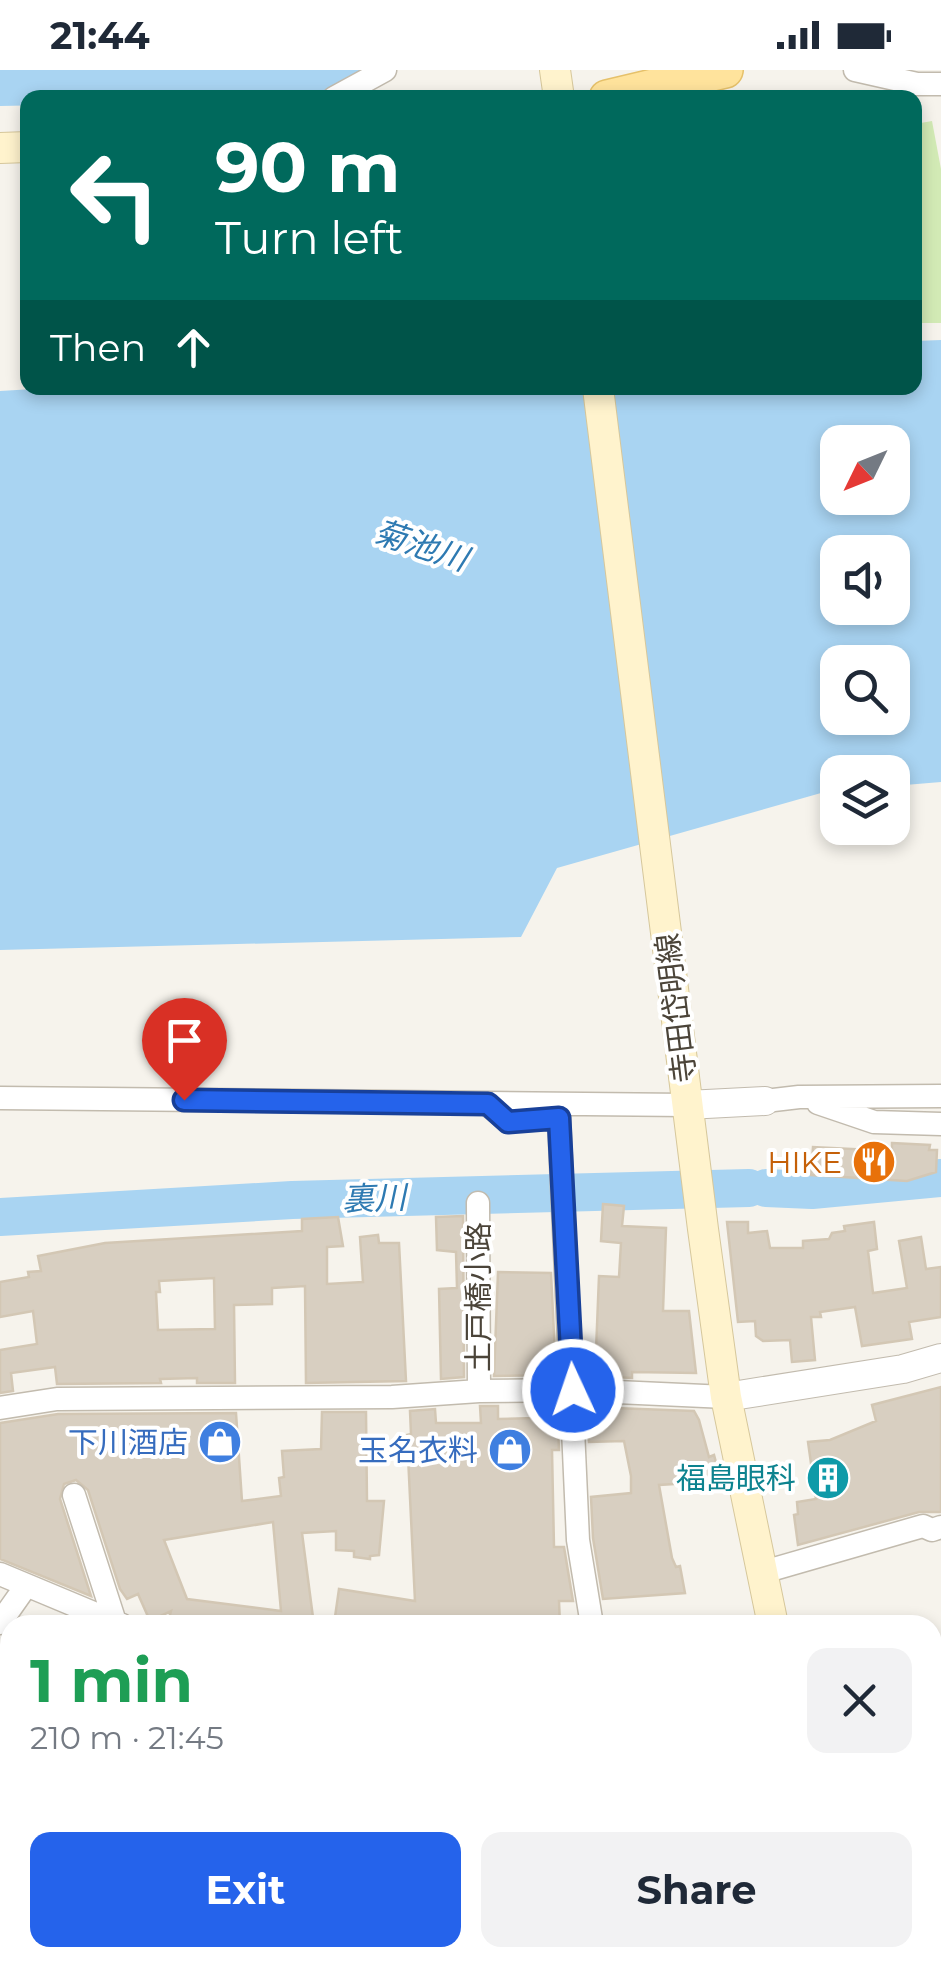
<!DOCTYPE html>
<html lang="en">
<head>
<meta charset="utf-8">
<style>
  :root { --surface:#fff; --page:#f2f2f3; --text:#1f2937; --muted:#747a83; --accent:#2563eb }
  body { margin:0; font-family:Montserrat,"Noto Sans JP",sans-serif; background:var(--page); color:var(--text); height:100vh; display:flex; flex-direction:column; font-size:38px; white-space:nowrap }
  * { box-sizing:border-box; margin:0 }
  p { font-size:32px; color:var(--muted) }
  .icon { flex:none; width:55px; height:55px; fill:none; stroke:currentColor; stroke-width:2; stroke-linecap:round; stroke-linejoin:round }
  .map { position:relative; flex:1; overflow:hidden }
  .sheet { position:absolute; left:0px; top:1545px; width:942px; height:352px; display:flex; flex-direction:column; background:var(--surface); border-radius:30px 30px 0 0; box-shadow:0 5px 15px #0003 }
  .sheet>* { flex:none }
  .hud { position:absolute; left:20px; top:20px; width:902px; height:305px; border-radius:20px; box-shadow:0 5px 15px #0003; background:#00695c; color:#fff; overflow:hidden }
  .needle { width:65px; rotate:227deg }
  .controls { position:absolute; left:820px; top:355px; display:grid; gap:20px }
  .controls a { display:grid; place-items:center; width:90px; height:90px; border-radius:20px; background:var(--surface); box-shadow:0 5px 15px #0003; font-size:50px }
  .pin { position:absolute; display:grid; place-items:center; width:85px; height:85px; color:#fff; margin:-102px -42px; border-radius:50% 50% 50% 0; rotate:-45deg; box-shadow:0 0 10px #0007 }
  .pin .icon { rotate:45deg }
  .me { position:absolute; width:110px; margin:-55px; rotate:357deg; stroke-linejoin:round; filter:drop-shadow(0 0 8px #0008) }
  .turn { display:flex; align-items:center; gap:35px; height:210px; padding:0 30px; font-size:45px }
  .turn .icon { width:130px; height:130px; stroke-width:2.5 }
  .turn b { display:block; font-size:70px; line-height:85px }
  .then { display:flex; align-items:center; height:95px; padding:0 30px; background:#0003; gap:20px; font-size:38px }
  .round { display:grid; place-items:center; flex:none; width:105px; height:105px; border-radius:20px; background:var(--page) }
  .head { display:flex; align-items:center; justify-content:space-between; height:170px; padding:0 30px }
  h1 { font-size:60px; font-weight:700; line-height:75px; color:#1e9e55 }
  .cta { display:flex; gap:20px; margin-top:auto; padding:20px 30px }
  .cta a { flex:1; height:115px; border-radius:20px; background:var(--accent); color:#fff; font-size:40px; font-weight:700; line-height:115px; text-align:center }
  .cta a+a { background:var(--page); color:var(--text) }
  .status { display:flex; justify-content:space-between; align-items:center; height:70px; padding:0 50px; background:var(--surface); direction:ltr }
  .status svg { height:28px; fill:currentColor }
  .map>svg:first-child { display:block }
  .green { fill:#d2eab5 }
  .water { fill:#a9d4f2; fill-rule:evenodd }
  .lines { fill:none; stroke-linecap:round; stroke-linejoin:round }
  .river { stroke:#a9d4f2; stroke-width:38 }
  .building { fill:#d8cfc1; stroke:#d3c7b4; stroke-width:2.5; fill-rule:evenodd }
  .minor-casing { stroke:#c2bbae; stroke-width:25 }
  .tertiary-casing { stroke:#c2bbae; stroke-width:30 }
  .secondary-casing { stroke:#d6c79b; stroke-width:32 }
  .primary-casing { stroke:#e6c16a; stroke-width:38 }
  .minor { stroke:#fff; stroke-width:22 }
  .tertiary { stroke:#fff; stroke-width:28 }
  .secondary { stroke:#fff3cd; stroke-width:30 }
  .primary { stroke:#ffe39c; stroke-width:35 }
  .route-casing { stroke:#184099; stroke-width:25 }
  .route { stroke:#2563eb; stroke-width:18 }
  .labels { text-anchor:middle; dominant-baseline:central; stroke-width:8; stroke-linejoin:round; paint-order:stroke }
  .street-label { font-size:30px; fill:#4b4439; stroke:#fff }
  .food-label { font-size:30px; fill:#c56008; stroke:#fff; text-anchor:end }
  .shop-label { font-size:30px; fill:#366cbe; stroke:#fff; text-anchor:end }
  .culture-label { font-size:30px; fill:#0d838f; stroke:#fff; text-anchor:end }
  .water-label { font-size:32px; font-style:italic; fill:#2e7ab2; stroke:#fff }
</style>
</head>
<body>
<div class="status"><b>21:44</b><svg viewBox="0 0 49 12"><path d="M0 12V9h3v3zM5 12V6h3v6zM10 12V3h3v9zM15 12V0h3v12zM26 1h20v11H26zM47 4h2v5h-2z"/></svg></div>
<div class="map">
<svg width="941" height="1896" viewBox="0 0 941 1896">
  <rect width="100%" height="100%" fill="#f6f3ec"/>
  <path class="green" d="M932,51L941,99V253H915V54Z"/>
  <path class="water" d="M941,270V712L893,716L892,702H838L837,721L821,723L557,798L521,867L0,880V321L50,318H915V271ZM838,372H892V428H838ZM838,482H892V538H838ZM838,592H892V648H838Z"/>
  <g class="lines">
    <path class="river" d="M0,17L200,13L365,0
      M766,1118L812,1120L941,1108
      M0,1147L292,1130L749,1118"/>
  </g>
  <path class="building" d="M892,1073L930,1075L929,1080H937L936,1102L907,1111L811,1105L813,1077L892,1081Z
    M603,1134L624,1136L622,1156L666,1158L663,1241H689L696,1303L632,1302V1308L595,1306L599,1206L619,1207L621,1173L601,1171Z
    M463,1146L464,1307L441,1309L439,1219L457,1218L456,1182L437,1180L436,1147Z
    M338,1147L343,1176L327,1177V1214L363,1212L360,1167L378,1165L379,1173H399L406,1311L306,1313L305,1216L272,1218V1234L234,1235L235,1313H197V1308L160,1309L161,1313L57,1314L55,1297L11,1303L13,1321L0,1323V1280L37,1274L33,1241L0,1247V1212L29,1207L28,1202L41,1201L38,1186L105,1173L302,1161V1149ZM214,1208L215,1259L158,1260L156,1222H160L159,1211Z
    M727,1152H748V1163L767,1161L770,1178H803V1171L829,1169L832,1163L845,1161L844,1156L874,1152L877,1179L868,1181L873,1223L907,1218L899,1171L921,1167L926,1199L941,1197V1247L909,1252L912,1269L862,1276L855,1237L820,1242L821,1247H811L815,1290L792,1292L790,1270L763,1271L756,1266L755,1251L738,1252Z
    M498,1202L551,1203L556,1305L494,1306Z
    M941,1317V1442H919L798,1475L794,1445L798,1444L797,1432L816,1429L808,1372L830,1370L876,1351L872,1335Z
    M536,1335H557L559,1380H552L554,1477H564L573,1531H559L560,1555H442L406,1550L405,1555L334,1554L339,1519L415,1531L407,1365L411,1364L410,1341L435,1339L436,1353H481L480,1336H498V1349L536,1348Z
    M587,1337L694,1341L699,1350L709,1387L714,1385L721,1411L659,1415L672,1488L676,1497L680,1496L685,1523L603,1529L593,1468L591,1427L631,1423V1406L624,1371L589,1372Z
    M322,1342H366L367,1431H384L379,1485L370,1486V1489L354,1487V1481L336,1480V1461L302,1463L314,1555H260L235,1550L234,1555H167L171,1541L150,1551L138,1524L127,1529L120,1519L88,1420L76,1410L64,1414L60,1429L91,1526L0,1489V1353L58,1344L236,1343L242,1431L281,1426L279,1408L284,1407L282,1381L321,1379ZM273,1452L281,1541L187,1529L164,1470Z"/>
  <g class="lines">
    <g class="minor-casing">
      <path id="minor" d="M855,0L917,14H941
        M334,28L385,0
        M0,1028L687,1035
        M765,1031L799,1027L941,1026
        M818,1033L874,1052L941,1054
        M487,1034L508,1051L559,1048L578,1470L592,1555
        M478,1133L479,1321
        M0,1338L57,1329L392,1327L479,1321L573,1320L726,1327
        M74,1425L115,1552
        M760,1503L923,1456L932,1460L941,1457
        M0,1504L122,1555
        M0,1553L26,1516
        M932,1647L941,1646
        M0,1751L10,1759
        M0,1855L10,1838
        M0,1887L14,1896
        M503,1888L512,1896"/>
    </g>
    <g class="tertiary-casing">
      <path id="tertiary" d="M687,1035L765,1031
        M726,1327L903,1299L941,1288"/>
    </g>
    <g class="secondary-casing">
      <path id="secondary" d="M555,0L559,28
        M0,78L28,77
        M598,318L703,1159L726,1327L773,1555
        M872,1888L878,1896"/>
    </g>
    <g class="primary-casing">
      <path id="primary" d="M607,28L725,0"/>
    </g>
    <use href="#minor" class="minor"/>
    <use href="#tertiary" class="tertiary"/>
    <use href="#secondary" class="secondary"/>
    <use href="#primary" class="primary"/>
  </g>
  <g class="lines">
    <g class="route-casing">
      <path id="route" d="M184,1030L488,1034L508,1052L559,1048L573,1320"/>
    </g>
    <use href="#route" class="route"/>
  </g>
  <defs>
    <g id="restaurant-disc" transform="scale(2.25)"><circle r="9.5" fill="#e8710a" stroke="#fff"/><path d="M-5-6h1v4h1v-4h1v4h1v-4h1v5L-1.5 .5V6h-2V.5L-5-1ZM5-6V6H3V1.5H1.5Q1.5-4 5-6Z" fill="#fff"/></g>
    <g id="shop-disc" transform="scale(2.25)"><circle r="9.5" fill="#3f7fe0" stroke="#fff"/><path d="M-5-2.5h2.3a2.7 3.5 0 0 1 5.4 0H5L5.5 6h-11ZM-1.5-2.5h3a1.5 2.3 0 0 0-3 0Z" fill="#fff"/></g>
    <g id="building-disc" transform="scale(2.25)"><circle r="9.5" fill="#0f9aa8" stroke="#fff"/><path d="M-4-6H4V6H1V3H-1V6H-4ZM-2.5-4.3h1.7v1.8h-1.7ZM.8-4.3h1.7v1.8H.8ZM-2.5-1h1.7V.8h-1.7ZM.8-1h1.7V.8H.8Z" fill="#fff"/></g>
  </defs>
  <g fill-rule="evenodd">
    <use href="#restaurant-disc" x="874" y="1092"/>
    <use href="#shop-disc" x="220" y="1372"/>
    <use href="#shop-disc" x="510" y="1380"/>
    <use href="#building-disc" x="828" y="1408"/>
  </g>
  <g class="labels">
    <g class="street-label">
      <text transform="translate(676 938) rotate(-97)">寺田岱明線</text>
      <text transform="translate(478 1227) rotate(-90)">土戸橋小路</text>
    </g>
    <g class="food-label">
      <text x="842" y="1092">HIKE</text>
    </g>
    <g class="shop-label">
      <text x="188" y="1372">下川酒店</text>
      <text x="478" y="1380">玉名衣料</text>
    </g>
    <g class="culture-label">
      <text x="796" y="1408">福島眼科</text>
    </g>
    <g class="water-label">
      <text transform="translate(421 475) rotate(18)">菊池川</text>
      <text transform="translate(374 1128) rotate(-2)">裏川</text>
    </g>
  </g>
</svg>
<div class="controls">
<a><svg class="needle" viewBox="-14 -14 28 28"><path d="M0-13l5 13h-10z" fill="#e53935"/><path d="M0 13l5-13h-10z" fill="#747a83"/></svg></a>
<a><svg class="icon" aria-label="sound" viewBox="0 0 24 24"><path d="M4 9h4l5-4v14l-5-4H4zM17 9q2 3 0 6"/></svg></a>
<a><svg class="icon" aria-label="search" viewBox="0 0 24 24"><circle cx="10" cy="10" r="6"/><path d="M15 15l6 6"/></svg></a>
<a><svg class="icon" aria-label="layers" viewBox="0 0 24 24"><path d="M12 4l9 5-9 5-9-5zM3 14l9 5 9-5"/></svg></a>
</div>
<div class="pin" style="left:184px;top:1030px;background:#d93025"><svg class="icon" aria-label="arrive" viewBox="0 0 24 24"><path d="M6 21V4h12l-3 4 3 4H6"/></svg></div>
<svg class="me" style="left:573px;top:1320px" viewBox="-20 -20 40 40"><circle r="17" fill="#2563eb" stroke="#fff" stroke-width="3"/><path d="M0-11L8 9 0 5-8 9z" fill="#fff"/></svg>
<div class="hud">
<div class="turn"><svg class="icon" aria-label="left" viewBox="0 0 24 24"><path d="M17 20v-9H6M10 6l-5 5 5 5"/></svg><div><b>90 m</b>Turn left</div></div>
<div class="then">Then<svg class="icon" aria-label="ahead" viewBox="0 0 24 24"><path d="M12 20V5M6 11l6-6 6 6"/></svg></div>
</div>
<section class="sheet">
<div class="head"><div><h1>1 min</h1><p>210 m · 21:45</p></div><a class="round"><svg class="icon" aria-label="close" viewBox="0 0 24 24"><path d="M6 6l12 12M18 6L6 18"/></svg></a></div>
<div class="cta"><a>Exit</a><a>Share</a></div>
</section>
</div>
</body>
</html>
